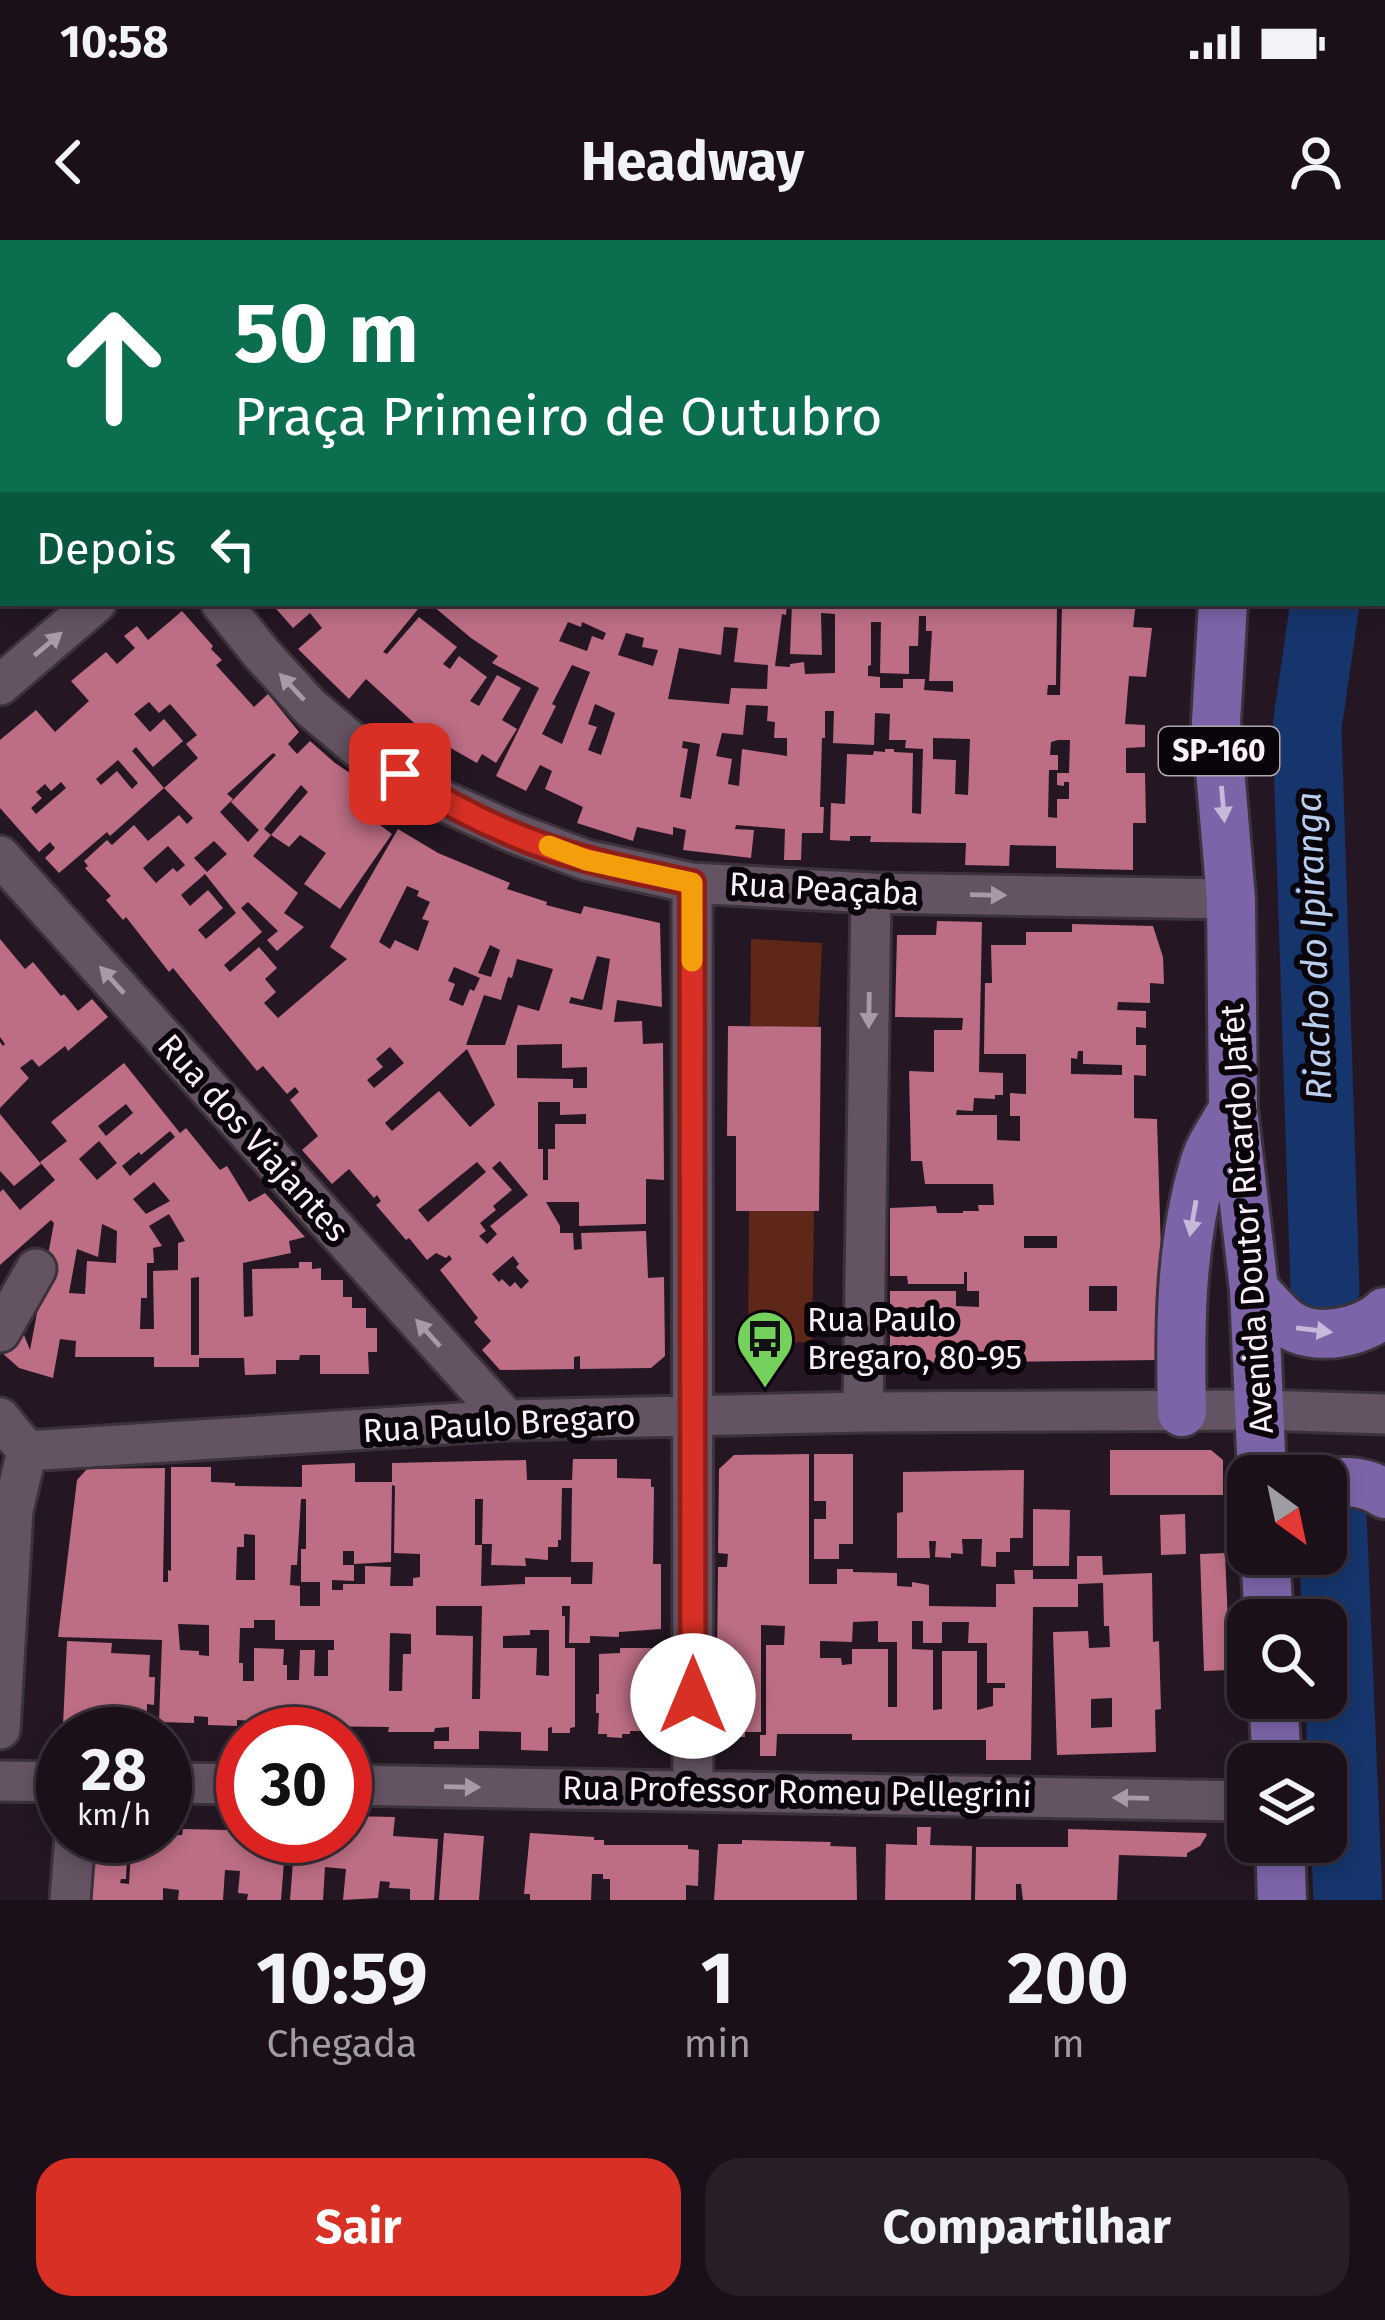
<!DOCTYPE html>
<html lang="pt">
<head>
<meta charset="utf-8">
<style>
  :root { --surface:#1b101a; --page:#281e27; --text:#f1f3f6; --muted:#a09da2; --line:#393039; --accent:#d93025 }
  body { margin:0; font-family:"Fira Sans",sans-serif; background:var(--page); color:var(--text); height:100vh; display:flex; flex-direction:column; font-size:45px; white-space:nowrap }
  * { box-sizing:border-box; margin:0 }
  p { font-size:39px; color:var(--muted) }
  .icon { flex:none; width:66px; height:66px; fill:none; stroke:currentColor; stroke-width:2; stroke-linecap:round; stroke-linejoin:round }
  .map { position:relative; height:1660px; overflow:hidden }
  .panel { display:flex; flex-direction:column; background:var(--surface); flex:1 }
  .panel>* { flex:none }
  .hud { position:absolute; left:0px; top:0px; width:1386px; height:366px; box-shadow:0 6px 18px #0003,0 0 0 3px var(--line); background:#0b6e4f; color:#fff; overflow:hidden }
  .needle { width:78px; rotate:147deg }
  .buttons { position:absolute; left:1227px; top:1215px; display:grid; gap:24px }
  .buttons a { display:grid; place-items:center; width:120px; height:120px; border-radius:24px; background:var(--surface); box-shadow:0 6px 18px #0003,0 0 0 3px var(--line); font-size:60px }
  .speed { position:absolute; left:36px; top:1467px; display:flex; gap:24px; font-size:60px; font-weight:700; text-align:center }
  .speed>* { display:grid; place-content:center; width:156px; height:156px; border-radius:50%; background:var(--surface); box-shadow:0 6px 18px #0003,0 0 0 3px var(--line); line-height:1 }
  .speed small { font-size:30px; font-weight:400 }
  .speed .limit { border:18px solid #d22; background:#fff; color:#111 }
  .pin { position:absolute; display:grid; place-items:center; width:102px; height:102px; color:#fff; margin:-51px; border-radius:24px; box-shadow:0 6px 18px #0006 }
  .me { position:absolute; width:132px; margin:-66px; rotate:0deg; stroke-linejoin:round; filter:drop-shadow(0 0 9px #0008) }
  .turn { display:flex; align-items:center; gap:42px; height:252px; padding:0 36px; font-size:54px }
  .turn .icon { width:156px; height:156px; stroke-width:2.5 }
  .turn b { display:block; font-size:84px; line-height:102px }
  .then { display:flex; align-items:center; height:114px; padding:0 36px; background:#0003; gap:24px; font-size:45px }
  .eta { display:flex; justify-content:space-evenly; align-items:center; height:204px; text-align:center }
  .eta b { font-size:72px; font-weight:700; line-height:84px }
  .cta { display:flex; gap:24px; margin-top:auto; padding:24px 36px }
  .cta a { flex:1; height:138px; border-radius:36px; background:var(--accent); color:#fff; font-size:48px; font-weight:700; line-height:138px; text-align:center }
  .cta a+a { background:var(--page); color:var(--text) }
  .status { display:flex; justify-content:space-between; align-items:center; height:84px; padding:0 60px; background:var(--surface); direction:ltr }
  .status svg { height:33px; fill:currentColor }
  header { display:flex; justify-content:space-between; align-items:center; height:156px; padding:0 36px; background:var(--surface); font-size:54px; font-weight:700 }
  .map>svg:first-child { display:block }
  .green { fill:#5f2717 }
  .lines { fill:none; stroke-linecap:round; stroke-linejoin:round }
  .river { stroke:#16356c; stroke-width:69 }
  .building { fill:#bd6e84; fill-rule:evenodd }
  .minor-casing { stroke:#3c323b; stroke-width:45 }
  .major-casing { stroke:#3c323b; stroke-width:54 }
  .path { stroke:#9a8e99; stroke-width:8; stroke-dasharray:9 9; stroke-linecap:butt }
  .minor { stroke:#645362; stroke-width:39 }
  .major { stroke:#7d64a8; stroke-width:48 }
  .oneway { fill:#a89aa6 }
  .oneway2 { fill:#c8b8d9 }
  .route-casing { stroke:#8d1f18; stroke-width:30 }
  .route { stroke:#d93025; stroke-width:21 }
  .slow { stroke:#f59e0b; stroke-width:21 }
  .labels { text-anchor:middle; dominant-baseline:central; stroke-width:12; stroke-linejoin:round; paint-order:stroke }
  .shield { fill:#090409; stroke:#b2a9b1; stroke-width:3 }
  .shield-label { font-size:30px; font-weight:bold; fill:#faf0f9 }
  .street-label { font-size:33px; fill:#faf0f9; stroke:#090409 }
  .poi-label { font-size:33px; fill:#faf0f9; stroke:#090409; text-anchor:start }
  .water-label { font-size:36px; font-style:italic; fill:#b9cdef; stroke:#090409 }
</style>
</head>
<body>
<div class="status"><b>10:58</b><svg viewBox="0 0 49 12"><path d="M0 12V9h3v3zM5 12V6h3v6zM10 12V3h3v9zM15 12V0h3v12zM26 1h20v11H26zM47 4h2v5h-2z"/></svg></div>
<header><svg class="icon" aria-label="back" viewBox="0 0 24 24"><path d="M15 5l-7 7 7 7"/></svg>Headway<svg class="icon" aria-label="person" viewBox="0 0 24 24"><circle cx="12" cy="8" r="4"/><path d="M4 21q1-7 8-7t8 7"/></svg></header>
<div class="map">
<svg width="1385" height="1660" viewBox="0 0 1385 1660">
  <rect width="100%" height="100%" fill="#241623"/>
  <path class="green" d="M751,699L822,703L816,843L812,1102L748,1104Z"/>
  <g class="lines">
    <path class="river" d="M1383,186L1385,183
      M1325,363L1307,487L1325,1051
      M1332,1273L1348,1660"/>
  </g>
  <path class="building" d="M271,363H419L416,366L418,369L383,412L387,414L419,377L457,407L443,424L450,429L459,416L487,437L470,461L479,466L497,435L521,448L502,480L517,489L496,523L482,514L477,523L454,510L413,482L366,439L349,459L298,409L322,388L310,373L293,388Z
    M435,363H787L786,375L782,374L775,426L790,427V424L804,422L805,434L835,433V374L821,373L822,415L790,414L792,363L1057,365L1056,445H1048L1047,455H1060L1062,363H1136L1133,387L1152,388L1146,437L1129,436L1125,484L1145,485V507L1126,508V533H1145L1146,583H1133V630L1056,628V606L1010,605L1009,626L965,625L966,603L870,602L871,596H850V601L830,600L831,563L845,564L847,514L873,515L874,511L885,512V509H894V512L913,513L912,573L921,574L923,509L905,508L906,500H889L890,474L875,473L874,505L833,503L834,471H825V498H822L820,567H824L823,593H802L801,620H784L785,589L736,585L735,589L754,590L751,618L683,610L686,590L673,587V595L637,587L633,601L577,583L583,567L545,549L552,531L540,525L526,551L496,536L539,448L492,423L498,416L471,398L433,366ZM919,376H926V391H932L929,441H953V452L924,450L925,439H903V448H880V437L868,436V426L871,425V382H881L880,433L909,434V406H918ZM568,382L581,387L582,382L606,393L603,400L592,396L587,411L559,401ZM724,387L738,388L734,422L768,425L767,449L731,448L729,464L668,459L679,408L721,415ZM626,393L644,398L642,407L658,410L653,426L618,415ZM572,425L590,432L562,504L542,494L556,466L552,464ZM595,464L615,473L601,515L588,510L597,487L588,484ZM746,465L768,466L767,481L775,482L774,498H787V516L742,509L739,546L728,544L732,519L716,516L722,493L743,495ZM933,498L970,499L968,555L955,554L956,520L933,519ZM1058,500H1070L1069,533H1057V545L1064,546V542H1069V559H1057V578L1048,577L1049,530H1058V515H1050L1051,502ZM683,501L700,504L691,559L680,557L688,509L682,508Z
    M182,371L213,406L211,409L222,420L216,425L254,467L268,454L299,492L288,504L297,514L310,501L335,523L371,547L357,568L392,594L340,669L304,644L326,613L300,595L289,607L271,595L308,552L301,545L264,589L271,595L253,616L298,653L284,673L304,687L277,711L267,700L278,691L248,662L241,668L262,692L224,725L230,732L259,707L277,728L265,739L276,752L264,763L278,778L347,719L330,707L398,589L438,613L510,643L507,649L547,662L546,665L581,674L584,666L660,683L662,767L617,760L614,782L642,781L643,804L663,803L664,940L646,939V984L579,986V962H546L560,986V993H573L574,1010L582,1009L581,993L646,991L648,1038L664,1037L665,1116L651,1128L580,1129V1116L574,1117V1129L500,1130L482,1110L491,1101L474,1082L478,1078L440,1030L452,1019L449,1015L446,1018L436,1013L427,1020L409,998L406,1000L376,965L381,961L377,955L374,958L349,929L332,944L302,910L318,896L290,860L299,852L295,847L287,854L263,826L257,831L173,728L169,732L126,677L123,680L106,660L111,656L85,628L88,626L84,621L107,600L112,605L134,585L148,601L179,575L187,584L193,578L164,548L198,518L186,504L197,495L170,464L159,473L149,462L134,474L150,492L164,479L183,501L153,527L136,507L132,511L164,548L110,596L107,592L59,633L45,618L55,608L50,602L39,612L0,568V500L36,470L55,492L89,461L71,441L106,412L117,424L135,408L124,396L137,386L148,400ZM273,513L276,515L231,562L259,590L248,602L220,572L233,559L227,554ZM118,520L138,543L132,549L117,531L101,545L96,539ZM61,542L66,548L36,574L31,568L42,558L36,552L45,544L51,551ZM214,601L227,614L207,632L194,618ZM168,606L185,625L177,632L173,628L156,643L143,628ZM205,634L236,673L206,699L198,690L223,668L208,650L190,666L181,655ZM407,646L419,651L417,656L430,662L422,679L429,681L418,711L395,700L390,709L379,702ZM490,705L500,710L491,737L478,733ZM597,716L610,719L602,770L569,763L571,757L583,760ZM517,719L553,729L539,771L518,765L505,805H466L484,755L501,760L508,737L512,738ZM454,727L480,738L474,751L470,749L463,766L449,760L455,744L448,741ZM562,804V828L587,827V848H573V839L517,838V805ZM390,807L404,823L374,848L367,840L383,827L376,819ZM467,809L495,865L470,887L439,851L392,891L385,883ZM538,862H560V875L586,874V884H555V909H548V940H543V909H538ZM500,921L528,955L490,986L497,994L487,1004L479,996L486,991L480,983L496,970L493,966L512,950L492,928ZM477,922L486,932L428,982L418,970ZM513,1016L519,1024L516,1027L529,1041L521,1049L515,1042L510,1047L502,1039L499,1042L492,1034Z
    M937,681L982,682L979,832L1003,833V855H995V859L974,858L973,871L957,870L956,875H997V900L1020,901V876H1010V853L1026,854V814H984L985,743H992L991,705H1026V692H1072V684L1153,686L1163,717L1164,744L1150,743V763L1118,762L1117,770L1146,771V788L1136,787V805H1146V836L1134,835V878L1157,879L1164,1112L1158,1120L899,1123L890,1116V1051H956V1066L979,1067V1051H967V1032H964V1044H908L907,1036H890V968L936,966L937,973H963V971H979L978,965H994L993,944H925L922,921H911L909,831L934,832V790H962L963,778L895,777L897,695H936ZM1078,811H1083V824L1122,825V835L1071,834V818L1077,819ZM1024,996H1057V1008H1024ZM1089,1046H1117V1071H1089Z
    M0,699L25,729L33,722L61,756L64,754L78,771L92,759L108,777L68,811L65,806L39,827L32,819L20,828L29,838L0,868V802L3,806L5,804L0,797Z
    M728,786L821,787L819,971H736V896H727Z
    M124,823L180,893L186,888L220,930L227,926L249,962L265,953L305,997L289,1001L291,1013L243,1023L244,1077L253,1076L252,1029L299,1028V1022H312V1029L321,1028V1040H343V1057H352V1068H366V1088H377V1112H368L369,1134H320V1115H300L299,1120H276V1134L245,1135L244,1118H199V1127H154V1117H75L76,1101L60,1099L53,1138L19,1128L0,1111V1066L24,1095L30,1110L54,983L51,980L0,1025V952L3,949L20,970L55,940L40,922L67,901L51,882ZM126,864L133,873L106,896L98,886ZM170,891L175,897L130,936L122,926L139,912L141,915ZM99,901L117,923L97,940L79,919ZM154,942L170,961L146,974L133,959ZM169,974L185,1001L178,1003V1030L153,1031L154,1089H140L141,1058H147V1023H154L153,1008L162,1006L149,986ZM102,984L117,991L116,1023L87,1021L85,1054L69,1053L77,1009L98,1017ZM199,1037V1115H191V1038Z
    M0,874L41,924L14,946L0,931Z
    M1110,1210H1211L1223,1220V1255H1110Z
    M809,1214V1344H837V1329H853V1332L897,1333V1346L912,1347V1342L929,1345V1366L996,1367V1344H1015L1014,1330H1033V1339H1077V1316H1102L1103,1335L1152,1333L1153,1402L1159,1401L1161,1469L1155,1470L1156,1512L1057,1515L1053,1392L1088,1391L1089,1408L1110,1407L1109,1386H1104L1103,1343L1078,1344V1367H1033L1031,1520H986V1500H852V1494H777L776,1516H760V1495H766V1405H784L785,1386L761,1385V1492H745V1497H730V1492H727V1413H717L718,1327H727L728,1314L718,1313L719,1229L734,1215ZM878,1381V1402H897V1467H888V1409H852V1424L842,1425L841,1418H820V1401L852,1402L853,1382ZM912,1381H923V1403H942V1382H969L968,1403H987V1443H1005V1448H993V1466L977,1470V1411H942V1469L933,1470V1410L912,1409ZM1112,1458V1487L1091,1488V1459Z
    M814,1214H853V1304H839V1319H814V1279H826V1261H814Z
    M573,1219H617V1238L651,1239V1247H654L653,1324H661V1389L619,1392V1397L590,1396V1403H569L570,1366H562V1376H565V1408H575V1487L570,1488V1493H552V1487L548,1488V1511L521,1510V1492L479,1491V1509H434V1501H449V1487L435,1488L434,1492H388L389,1487L298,1486V1491L253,1489V1481L237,1480V1486L208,1485V1477L194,1476V1483L159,1482L162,1400L58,1397L77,1240L87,1229L165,1228L163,1342H168V1330L171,1331V1227H211V1242L235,1243V1246L302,1247V1225L355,1223V1242H392L391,1322L354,1324V1311H343V1325H354V1341L332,1340V1350H343V1344H365V1326L391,1327L390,1346H413V1338L420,1337V1314L394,1313L395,1246L392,1245V1223L526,1220L527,1240H572ZM562,1248H572L571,1322H593L592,1344H571V1337H525V1344L481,1346L482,1305H475V1259H483L482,1304H492L491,1325L526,1326L525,1318L548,1320V1307H558V1300H561ZM301,1259H306V1309H301V1342H320V1366H300V1346L290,1345L291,1325H297ZM244,1294L255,1295V1340H236L237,1307H244ZM436,1366H482L480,1459H472L473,1396L436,1395ZM254,1380H275V1400H334V1410H328V1436H314L315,1410H300L299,1440H287V1425H283L284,1409L254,1408V1441H243V1423H239L240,1388H254ZM178,1384L209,1385V1416L199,1415V1411L180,1410ZM530,1390H549V1436L536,1435L537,1408H503V1396L530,1395ZM390,1393L411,1394V1414H403L402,1451H389Z
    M1024,1230L1023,1298H1010V1312H996V1327L981,1326L982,1299H962L963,1314L951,1313V1318L935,1317L936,1301H929L930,1318H897V1273L903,1272V1232Z
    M1033,1269L1070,1270L1069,1326H1033Z
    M1185,1274L1186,1314L1161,1315L1160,1275Z
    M1225,1313L1230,1430L1204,1431L1200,1314Z
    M67,1401L112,1403L111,1413L150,1415L149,1437H155L154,1465L147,1464V1486L63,1485Z
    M620,1408H654L656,1474H653V1491H630V1494H622V1498L607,1497V1494H598L599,1473H596V1454H599V1414L620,1413Z
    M226,1573L243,1574V1596H286L281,1660H247L248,1654L238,1653L240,1631L225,1630L223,1660H178L179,1650L163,1648V1660H79L87,1596H128L126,1639H121L120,1643L129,1644L132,1596L182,1595L183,1589L226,1590Z
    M350,1576L395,1577L393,1596L438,1599L434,1660H410V1649L389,1648L390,1642L380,1641L378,1658L343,1660L346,1629L325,1627L323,1660H290L295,1596L348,1599Z
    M917,1587H931L930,1605L972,1606L971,1660H885L886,1604L917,1605Z
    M1068,1589L1205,1593L1207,1595L1200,1606L1187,1613V1617L1119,1615L1117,1660H1023L1021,1644H1016V1660H975L976,1607H1068Z
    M444,1593L484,1596L479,1660H439Z
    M530,1593L594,1597V1600H604V1605H688V1609L699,1610L698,1646L686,1645V1660H610V1639H603V1634H592L591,1660H530V1654H524Z
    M742,1600L831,1602L830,1606L856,1607L857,1660H714L718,1604H742Z"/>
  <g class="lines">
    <g class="minor-casing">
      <path id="minor" d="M501,3L504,0
        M0,91L3,94
        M221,363L261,413L310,467L360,509L439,559L514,593L586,620L692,643L871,653L1231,659
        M0,445L96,363
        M0,616L507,1180
        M692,643L693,1549
        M0,1092L36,1029
        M863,1172L871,653
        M0,1178L27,1211
        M27,1211L507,1180L863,1172L1259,1170L1385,1174
        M0,1489L13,1270L27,1211
        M0,1541L63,1542
        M165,1543L243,1544
        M345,1545L1248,1561
        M70,1660L75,1596"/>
    </g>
    <g class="major-casing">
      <path id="major" d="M1369,3L1371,0
        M1223,363L1216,482L1231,659L1233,869L1254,1049L1262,1236
        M1254,1049C1264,1060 1275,1074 1287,1083C1313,1103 1363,1093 1385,1072
        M1182,1172C1180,1091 1180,1006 1203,928C1208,907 1223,888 1233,869
        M1326,1243C1348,1241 1366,1241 1385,1254
        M1265,1314L1269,1380
        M1273,1458L1277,1524
        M1280,1602L1282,1660"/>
    </g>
    <path class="path" d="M1385,88V93"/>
    <use href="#minor" class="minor"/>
    <use href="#major" class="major"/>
  </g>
  <defs><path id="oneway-solid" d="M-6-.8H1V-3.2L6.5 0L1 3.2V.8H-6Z" transform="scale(3)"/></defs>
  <g class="oneway">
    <use href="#oneway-solid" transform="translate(48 404) rotate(-40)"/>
    <use href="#oneway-solid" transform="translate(292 447) rotate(-133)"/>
    <use href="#oneway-solid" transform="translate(988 655) rotate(1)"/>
    <use href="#oneway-solid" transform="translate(112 740) rotate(-132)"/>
    <use href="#oneway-solid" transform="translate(869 770) rotate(91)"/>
    <use href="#oneway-solid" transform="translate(428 1093) rotate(-132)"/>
    <use href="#oneway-solid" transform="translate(462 1547) rotate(1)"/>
    <use href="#oneway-solid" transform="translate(1131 1558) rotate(-179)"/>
  </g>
  <g class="oneway2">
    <use href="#oneway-solid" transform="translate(1223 564) rotate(85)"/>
    <use href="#oneway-solid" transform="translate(1193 978) rotate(100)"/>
    <use href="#oneway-solid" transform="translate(1314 1090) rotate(7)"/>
  </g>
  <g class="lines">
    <g class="route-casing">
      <path id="route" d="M400,534C457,571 523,603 590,620C623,629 658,636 692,643L693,1456"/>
    </g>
    <use href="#route" class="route"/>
    <path class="slow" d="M549,606L586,620L692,643V721"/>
  </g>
  <defs>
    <g id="bus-pin" transform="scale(3)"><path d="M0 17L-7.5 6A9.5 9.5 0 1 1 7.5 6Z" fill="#74d25c" stroke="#090409"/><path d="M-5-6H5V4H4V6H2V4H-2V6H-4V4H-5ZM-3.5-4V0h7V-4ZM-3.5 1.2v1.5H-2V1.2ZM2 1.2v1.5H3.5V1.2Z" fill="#111"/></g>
  </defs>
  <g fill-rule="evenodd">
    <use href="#bus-pin" x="765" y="1099"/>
  </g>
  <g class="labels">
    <rect class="shield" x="1159" y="487" width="120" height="48" rx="9"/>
    <g class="shield-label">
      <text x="1219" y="511">SP-160</text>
    </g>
    <g class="street-label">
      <text transform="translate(824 649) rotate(3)">Rua Peaçaba</text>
      <text transform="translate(253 898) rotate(48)">Rua dos Viajantes</text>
      <text transform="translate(1247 979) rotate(-94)">Avenida Doutor Ricardo Jafet</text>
      <text transform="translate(499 1184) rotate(-3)">Rua Paulo Bregaro</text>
      <text transform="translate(797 1552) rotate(1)">Rua Professor Romeu Pellegrini</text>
    </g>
    <g class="poi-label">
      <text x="807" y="1080">Rua Paulo<tspan x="807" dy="38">Bregaro, 80-95</tspan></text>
    </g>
    <g class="water-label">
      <text transform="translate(1314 706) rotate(-92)">Riacho do Ipiranga</text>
    </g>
  </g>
</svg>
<div class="buttons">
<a><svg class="needle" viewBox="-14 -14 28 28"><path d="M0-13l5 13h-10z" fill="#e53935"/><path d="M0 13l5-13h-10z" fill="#a09da2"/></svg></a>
<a><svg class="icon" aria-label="search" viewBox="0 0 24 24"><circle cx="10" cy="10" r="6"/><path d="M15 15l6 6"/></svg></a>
<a><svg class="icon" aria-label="layers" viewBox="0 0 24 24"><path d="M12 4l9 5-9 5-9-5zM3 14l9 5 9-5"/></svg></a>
</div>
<div class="speed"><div>28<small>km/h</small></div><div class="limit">30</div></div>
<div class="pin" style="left:400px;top:534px;background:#d93025"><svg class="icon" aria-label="arrive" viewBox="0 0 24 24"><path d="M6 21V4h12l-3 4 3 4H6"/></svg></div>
<svg class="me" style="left:693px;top:1456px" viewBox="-20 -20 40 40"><circle r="19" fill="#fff"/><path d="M0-13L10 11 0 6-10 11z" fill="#d93025"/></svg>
<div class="hud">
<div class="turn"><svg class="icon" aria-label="ahead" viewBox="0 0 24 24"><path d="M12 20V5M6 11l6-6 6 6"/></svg><div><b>50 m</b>Praça Primeiro de Outubro</div></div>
<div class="then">Depois<svg class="icon" aria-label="left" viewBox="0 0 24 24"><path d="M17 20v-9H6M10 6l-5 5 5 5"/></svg></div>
</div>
</div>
<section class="panel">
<div class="eta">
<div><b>10:59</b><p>Chegada</p></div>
<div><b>1</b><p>min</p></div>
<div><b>200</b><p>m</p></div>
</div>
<div class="cta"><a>Sair</a><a>Compartilhar</a></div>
</section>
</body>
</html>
